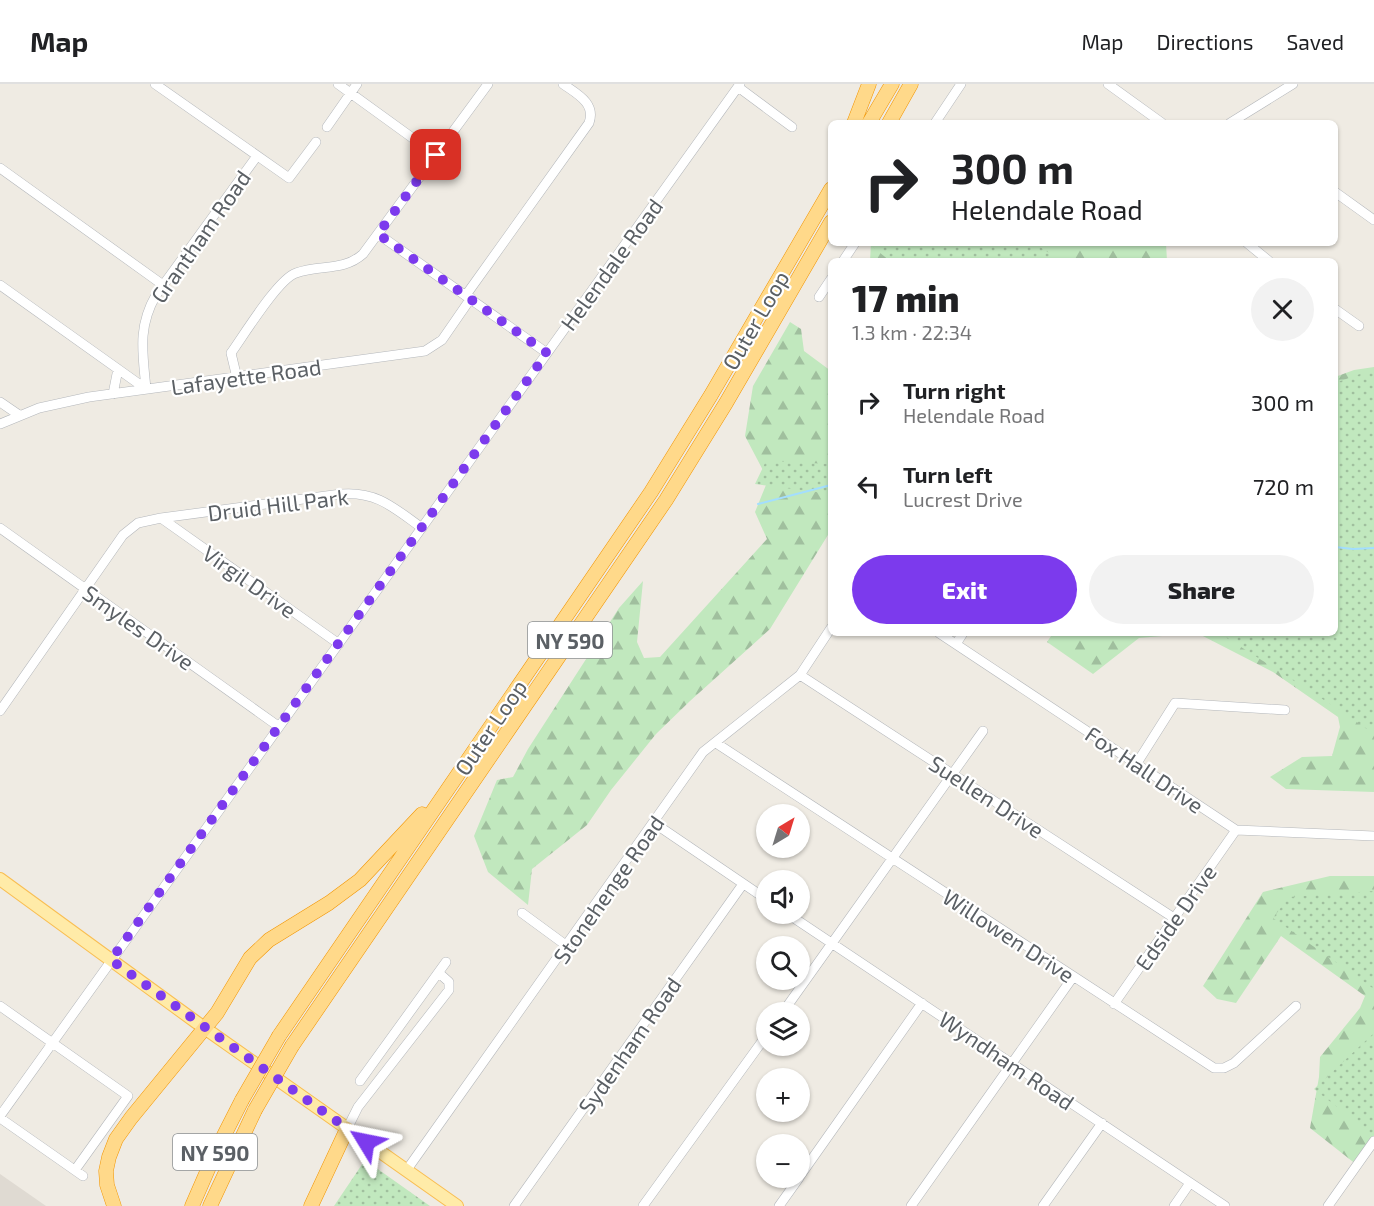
<!DOCTYPE html>
<html lang="en">
<head>
<meta charset="utf-8">
<style>
  :root { --surface:#fff; --page:#f2f2f2; --text:#202124; --muted:#757577; --line:#e0e0e0; --accent:#7c3aed }
  body { margin:0; font-family:"Exo 2",sans-serif; background:var(--page); color:var(--text); height:100vh; display:flex; flex-direction:column; font-size:22px; white-space:nowrap }
  * { box-sizing:border-box; margin:0 }
  p { font-size:20px; color:var(--muted) }
  .icon { flex:none; width:33px; height:33px; fill:none; stroke:currentColor; stroke-width:2; stroke-linecap:round; stroke-linejoin:round }
  .map { position:relative; flex:1; overflow:hidden }
  .drawer { position:absolute; left:828px; top:174px; width:510px; height:378px; display:flex; flex-direction:column; background:var(--surface); border-radius:9px; box-shadow:0 2px 4px #0004 }
  .drawer>* { flex:none }
  .top-card { position:absolute; left:828px; top:36px; width:510px; height:126px; border-radius:9px; box-shadow:0 2px 4px #0004; background:#fff; color:var(--text); overflow:hidden }
  .needle { width:39px; rotate:38deg }
  .fabs { position:absolute; left:756px; top:720px; display:grid; gap:12px }
  .fabs a { display:grid; place-items:center; width:54px; height:54px; border-radius:50%; background:var(--surface); box-shadow:0 2px 4px #0004; font-size:30px }
  .pin { position:absolute; display:grid; place-items:center; width:51px; height:51px; color:#fff; margin:-26px; border-radius:12px; box-shadow:0 3px 9px #0006 }
  .me { position:absolute; width:66px; margin:-33px; rotate:305deg; stroke-linejoin:round; filter:drop-shadow(0 0 4px #0008) }
  .turn { display:flex; align-items:center; gap:21px; height:126px; padding:0 24px; font-size:27px }
  .turn .icon { width:78px; height:78px; stroke-width:2.5 }
  .turn b { display:block; font-size:42px; line-height:51px }
  .round { display:grid; place-items:center; flex:none; width:63px; height:63px; border-radius:32px; background:var(--page) }
  .headline { display:flex; align-items:center; justify-content:space-between; height:102px; padding:0 24px }
  h1 { font-size:36px; font-weight:800; line-height:45px }
  .button { display:flex; gap:12px; margin-top:auto; padding:12px 24px }
  .button a { flex:1; height:69px; border-radius:36px; background:var(--accent); color:#fff; font-size:24px; font-weight:800; line-height:69px; text-align:center }
  .button a+a { background:var(--page); color:var(--text) }
  ul { padding:0; list-style:none }
  li { display:flex; align-items:center; gap:18px; height:84px; padding:0 24px }
  li div { flex:1 }
  li b { display:block; font-size:22px }
  li em { font-style:normal }
  header { display:flex; align-items:center; gap:36px; box-sizing:border-box; height:84px; padding:0 30px; background:var(--surface); border-bottom:2px solid var(--line) }
  header strong { font-size:28px }
  nav { display:flex; gap:33px; margin-inline-start:auto; font-size:21px }
  .map>svg:first-child { display:block }
  .education { fill:#dfdad2 }
  .forest { fill:url(#forest-firs) }
  .park { fill:url(#park-dots) }
  .lines { fill:none; stroke-linecap:round; stroke-linejoin:round }
  .stream { stroke:#a3deff; stroke-width:2 }
  .minor-casing { stroke:#b4b7bb; stroke-width:10 }
  .major-casing { stroke:#f9be52; stroke-width:14 }
  .highway-casing { stroke:#f29500; stroke-width:15 }
  .minor { stroke:#fff; stroke-width:9 }
  .major { stroke:#ffeba8; stroke-width:12 }
  .highway { stroke:#ffd98a; stroke-width:14 }
  .highway-bridge-casing { stroke:#f29500; stroke-width:15; stroke-linecap:butt }
  .highway-bridge { stroke:#ffd98a; stroke-width:14 }
  .route { stroke:#7c3aed; stroke-width:10; stroke-dasharray:0 18 }
  .labels { text-anchor:middle; dominant-baseline:central; stroke-width:4.5; stroke-linejoin:round; paint-order:stroke }
  .shield { fill:#fff; stroke:#8c9093; stroke-width:1.5 }
  .shield-label { font-size:21px; font-weight:bold; fill:#5b6065 }
  .street-label { font-size:22px; fill:#5b6065; stroke:#fff }
</style>
</head>
<body>
<header>
<strong>Map</strong>
<nav><a>Map</a><a>Directions</a><a>Saved</a></nav>
</header>
<div class="map">
<svg width="1374" height="1122" viewBox="0 0 1374 1122">
  <defs>
    <pattern id="forest-firs" width="22" height="20" patternUnits="userSpaceOnUse" patternTransform="scale(1.5)"><rect width="22" height="20" fill="#c1e8be"/><path d="M5 1l3.5 6h-7zM16 11l3.5 6h-7z" fill="#a0bf9e"/></pattern>
    <pattern id="park-dots" width="8" height="8" patternUnits="userSpaceOnUse" patternTransform="scale(1.5)"><rect width="8" height="8" fill="#c1e8be"/><path d="M2 2h.1M6 6h.1" fill="none" stroke="#a0bf9e" stroke-width="1.8" stroke-linecap="round"/></pattern>
  </defs>
  <rect width="100%" height="100%" fill="#efebe3"/>
  <path class="education" d="M0,1090L46,1122H0Z"/>
  <path class="forest" d="M871,159H1166L1167,177H870Z
    M790,238L801,245L804,267L831,287V446L770,545L690,617L656,650L611,706L587,741L532,785L528,821L488,788L474,752L497,696L513,693L528,665L619,524L643,497L637,558L644,574L660,573L767,455L755,428L768,396L745,352L753,302Z
    M1374,283V708L1286,705L1270,693L1302,673L1332,672L1340,643L1338,633L1273,588L1197,549L1139,554L1093,590L1047,558L1053,549H1335V293L1354,286Z
    M1330,792H1374V1057L1357,1081L1310,1044L1319,993L1320,973L1360,924L1365,912L1281,852L1236,919L1217,915L1203,902L1263,808Z"/>
  <path class="park" d="M868,159H1034L1061,177H890Z
    M1374,285V650L1338,625L1219,549H1335V299Z
    M766,377L831,380V410L755,400Z
    M1374,807V905L1273,834L1289,813Z
    M1374,949V1050L1373,1051L1314,1005Z
    M365,1076L430,1122H334Z"/>
  <g class="lines">
    <path class="stream" d="M758,420L831,401
      M1335,463L1353,465L1374,464"/>
    <g class="minor-casing">
      <path id="minor" d="M155,0L289,94L316,58
        M338,0L436,71
        M1108,0L1162,39
        M738,3L792,43
        M935,39L961,0
        M1230,39L1293,0
        M327,43L357,0
        M0,84L163,201
        M1335,108L1374,136
        M378,150L547,269
        M1247,159L1269,177
        M843,177L855,159
        M0,201L146,305
        M466,211L589,39C596,19 577,10 563,0
        M819,213L831,195
        M1335,225L1359,242
        M237,294L231,269C244,251 278,195 296,189C319,180 343,188 363,170L488,0
        M146,305C143,270 137,244 156,211L257,72
        M113,310L118,285
        M0,318L19,331
        M0,340L39,324L89,313L425,267L442,256L471,214
        M161,434L339,560
        M0,444L278,642
        M939,549L1236,746L1374,752
        M956,560L963,549
        M800,591L1174,834
        M0,627L123,451L138,439L161,434L341,410C377,407 394,424 422,444
        M716,659L1214,984H1224L1234,979L1296,922
        M1137,679L1175,619L1285,626
        M654,739L766,815
        M522,829L567,862
        M788,830L1225,1122
        M1114,920L1236,746
        M0,922L128,1012L75,1086
        M783,928L983,647
        M360,997L446,878
        M0,1032L740,0
        M0,1034L83,1092
        M347,1045L358,1023L449,906V898L439,889
        M406,1087L703,668L800,591L831,544
        M800,1092L922,919
        M514,1122L743,800
        M643,1122L766,952
        M779,1122L799,1094
        M911,1122L1073,893
        M1043,1122L1102,1039
        M1174,1122L1190,1099
        M1328,1122L1374,1057"/>
    </g>
    <g class="major-casing">
      <path id="major" d="M0,795L196,938L457,1122"/>
    </g>
    <g class="highway-casing">
      <path id="highway" d="M854,39L869,0
        M869,39L892,0
        M889,39L911,0
        M279,952L651,408L711,311L831,105
        M292,962L666,416L726,319L831,138
        M114,1122L107,1101L106,1087L109,1073L116,1055L131,1034L217,929L250,874L269,856L329,819L360,796L422,730
        M192,1122L216,1067L242,1016
        M210,1122L255,1026
        M311,1122L347,1045"/>
    </g>
    <use href="#minor" class="minor"/>
    <use href="#major" class="major"/>
    <use href="#highway" class="highway"/>
    <g class="highway-bridge-casing">
      <path id="highway-bridge" d="M242,1016L279,952
        M255,1026L292,962"/>
    </g>
    <use href="#highway-bridge" class="highway-bridge"/>
  </g>
  <g class="lines">
    <path class="route" d="M366,1058L111,876L547,269L378,150L436,71"/>
  </g>
  <g class="labels">
    <g class="shield">
      <rect x="528" y="538" width="84" height="36" rx="4.5"/>
      <rect x="173" y="1050" width="84" height="36" rx="4.5"/>
    </g>
    <g class="shield-label">
      <text x="570" y="556">NY 590</text>
      <text x="215" y="1068">NY 590</text>
    </g>
    <g class="street-label">
      <text transform="translate(200 152) rotate(-55)">Grantham Road</text>
      <text transform="translate(611 180) rotate(-54)">Helendale Road</text>
      <text transform="translate(755 236) rotate(-60)">Outer Loop</text>
      <text transform="translate(246 292) rotate(-8)">Lafayette Road</text>
      <text transform="translate(278 420) rotate(-7)">Druid Hill Park</text>
      <text transform="translate(250 497) rotate(35)">Virgil Drive</text>
      <text transform="translate(139 543) rotate(35)">Smyles Drive</text>
      <text transform="translate(490 643) rotate(-56)">Outer Loop</text>
      <text transform="translate(1145 685) rotate(34)">Fox Hall Drive</text>
      <text transform="translate(987 712) rotate(33)">Suellen Drive</text>
      <text transform="translate(608 805) rotate(-55)">Stonehenge Road</text>
      <text transform="translate(1175 833) rotate(-55)">Edside Drive</text>
      <text transform="translate(1009 851) rotate(33)">Willowen Drive</text>
      <text transform="translate(629 961) rotate(-55)">Sydenham Road</text>
      <text transform="translate(1007 976) rotate(34)">Wyndham Road</text>
    </g>
  </g>
</svg>
<div class="fabs">
<a><svg class="needle" viewBox="-14 -14 28 28"><path d="M0-13l5 13h-10z" fill="#e53935"/><path d="M0 13l5-13h-10z" fill="#757577"/></svg></a>
<a><svg class="icon" aria-label="sound" viewBox="0 0 24 24"><path d="M4 9h4l5-4v14l-5-4H4zM17 9q2 3 0 6"/></svg></a>
<a><svg class="icon" aria-label="search" viewBox="0 0 24 24"><circle cx="10" cy="10" r="6"/><path d="M15 15l6 6"/></svg></a>
<a><svg class="icon" aria-label="layers" viewBox="0 0 24 24"><path d="M12 4l9 5-9 5-9-5zM3 14l9 5 9-5"/></svg></a>
<a>+</a>
<a>−</a>
</div>
<div class="pin" style="left:436px;top:71px;background:#d93025"><svg class="icon" aria-label="arrive" viewBox="0 0 24 24"><path d="M6 21V4h12l-3 4 3 4H6"/></svg></div>
<svg class="me" style="left:366px;top:1058px" viewBox="-20 -20 40 40"><path d="M0-17L14 15 0 8-14 15z" fill="#7c3aed" stroke="#fff" stroke-width="4"/></svg>
<div class="top-card">
<div class="turn"><svg class="icon" aria-label="right" viewBox="0 0 24 24"><path d="M7 20v-9h11M14 6l5 5-5 5"/></svg><div><b>300 m</b>Helendale Road</div></div>
</div>
<section class="drawer">
<div class="headline"><div><h1>17 min</h1><p>1.3 km · 22:34</p></div><a class="round"><svg class="icon" aria-label="close" viewBox="0 0 24 24"><path d="M6 6l12 12M18 6L6 18"/></svg></a></div>
<ul>
<li><svg class="icon" aria-label="right" viewBox="0 0 24 24"><path d="M7 20v-9h11M14 6l5 5-5 5"/></svg><div><b>Turn right</b><p>Helendale Road</p></div><em>300 m</em></li>
<li><svg class="icon" aria-label="left" viewBox="0 0 24 24"><path d="M17 20v-9H6M10 6l-5 5 5 5"/></svg><div><b>Turn left</b><p>Lucrest Drive</p></div><em>720 m</em></li>
</ul>
<div class="button"><a>Exit</a><a>Share</a></div>
</section>
</div>
</body>
</html>
